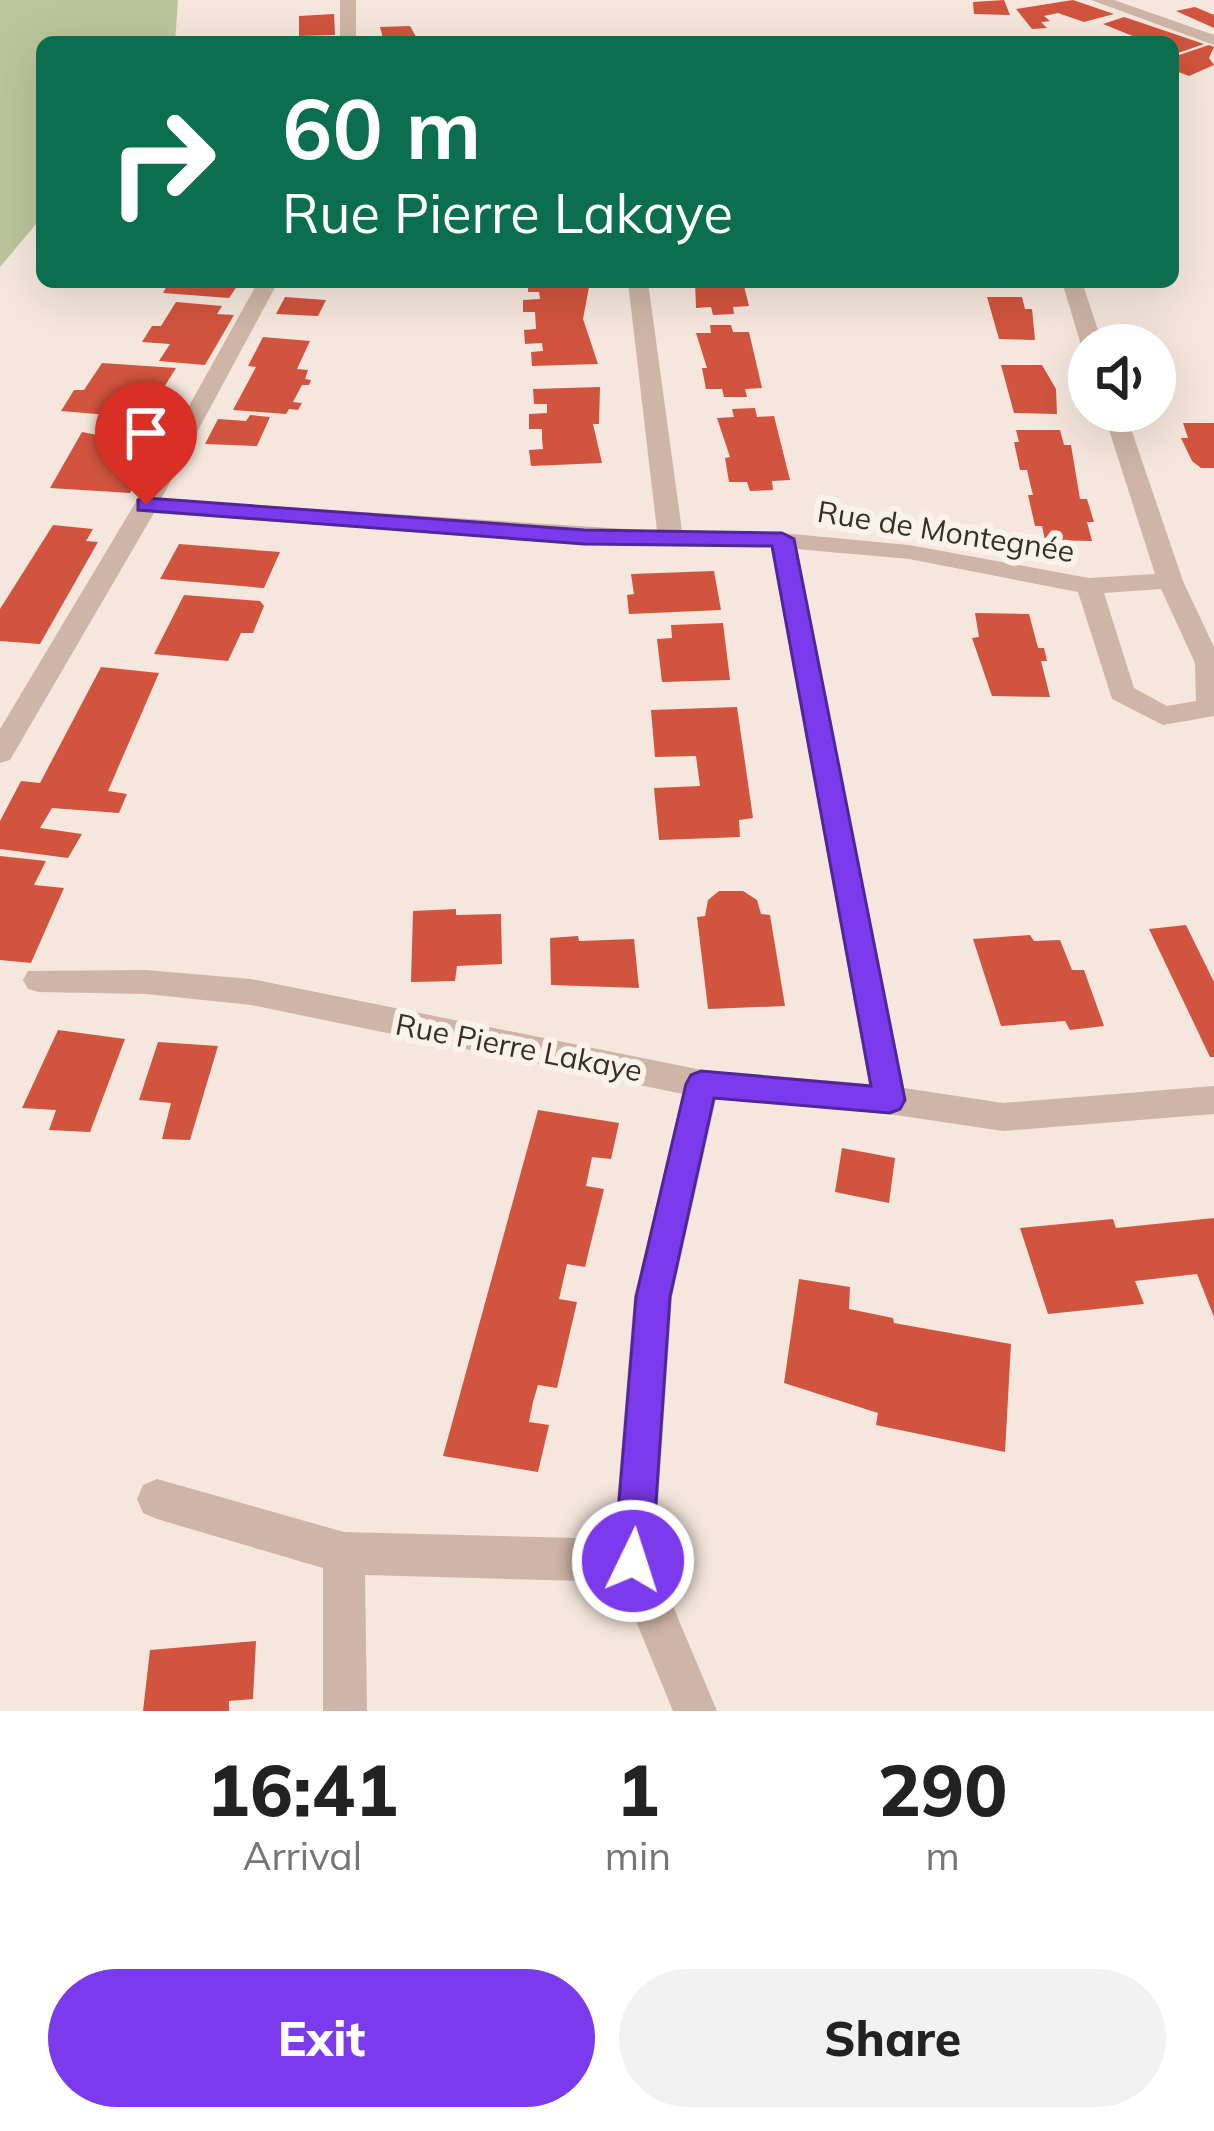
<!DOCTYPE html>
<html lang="en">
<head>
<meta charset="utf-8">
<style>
  :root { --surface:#fff; --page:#f2f2f2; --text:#222; --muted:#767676; --accent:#7c3aed }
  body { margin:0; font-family:Mulish,sans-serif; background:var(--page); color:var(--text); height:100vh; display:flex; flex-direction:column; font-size:45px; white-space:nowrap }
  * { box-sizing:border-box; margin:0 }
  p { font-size:39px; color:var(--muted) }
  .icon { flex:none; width:66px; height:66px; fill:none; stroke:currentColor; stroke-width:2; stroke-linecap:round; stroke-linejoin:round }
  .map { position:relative; height:1711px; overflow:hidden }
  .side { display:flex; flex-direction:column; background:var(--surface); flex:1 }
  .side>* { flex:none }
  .banner { position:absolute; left:36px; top:36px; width:1143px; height:252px; border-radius:18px; box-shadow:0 12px 48px #0002; background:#0b6e4f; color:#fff; overflow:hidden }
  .controls { position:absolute; left:1068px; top:324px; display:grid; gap:24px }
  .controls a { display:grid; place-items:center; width:108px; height:108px; border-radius:50%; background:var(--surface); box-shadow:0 12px 48px #0002; font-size:60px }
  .pin { position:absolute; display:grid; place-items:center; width:102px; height:102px; color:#fff; margin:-123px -51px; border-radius:50% 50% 50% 0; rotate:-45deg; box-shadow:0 0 12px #0007 }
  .pin .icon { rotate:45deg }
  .me { position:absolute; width:132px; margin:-66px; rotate:4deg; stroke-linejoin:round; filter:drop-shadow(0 0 9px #0008) }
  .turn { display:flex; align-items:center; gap:42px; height:252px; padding:0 48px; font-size:54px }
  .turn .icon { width:156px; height:156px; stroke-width:2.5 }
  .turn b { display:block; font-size:84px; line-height:102px }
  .eta { display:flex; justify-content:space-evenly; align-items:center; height:204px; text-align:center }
  .eta b { font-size:72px; font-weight:800; line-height:84px }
  .primary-button { display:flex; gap:24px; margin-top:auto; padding:24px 48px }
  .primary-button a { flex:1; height:138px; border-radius:72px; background:var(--accent); color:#fff; font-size:48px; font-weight:800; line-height:138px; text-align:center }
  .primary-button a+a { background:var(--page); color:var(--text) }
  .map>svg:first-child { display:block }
  .green { fill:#bbc59b }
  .building { fill:#d1543e }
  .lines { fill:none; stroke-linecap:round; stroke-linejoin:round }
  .minor { fill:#ceb5a7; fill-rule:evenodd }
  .route { fill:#7c3aed; stroke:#51269a; stroke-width:3 }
  .labels { text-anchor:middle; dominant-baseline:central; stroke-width:12; stroke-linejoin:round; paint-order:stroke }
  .street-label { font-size:30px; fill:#3a2c28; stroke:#fbf2ea }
</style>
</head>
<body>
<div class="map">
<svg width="1214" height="1711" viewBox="0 0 1214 1711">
  <rect width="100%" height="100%" fill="#f5e7dd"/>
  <path class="green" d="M0,0H178L175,42H42V217L0,267Z"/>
  <path class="building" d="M1004,0L1010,15L974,14L973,2Z
    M1073,0L1114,14L1084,22L1058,13L1044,16L1050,21L1041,22L1047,28L1032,29L1016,9Z
    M1195,7L1214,15V28L1176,11Z
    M334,14L335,35L299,36V16Z
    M1124,17L1145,24L1204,44L1178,53L1173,51V42H1133L1140,39L1103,24Z
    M410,26L419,42H384L380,27Z
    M1209,45L1214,47L1209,58L1214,65L1189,76L1173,70V57Z
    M169,282H240L229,298L163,293Z
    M528,282H590L583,319L598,364L532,366L531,352L543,351L542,343L525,344L524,330L536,329L535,312H523V300L540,299L539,292H528Z
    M695,282H743L749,306L733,307L734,314L713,315L711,307L696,308Z
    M285,297L326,300L318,316L276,314Z
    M987,297H1022L1025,309H1032L1035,340L999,339Z
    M176,302L222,306L217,314L234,315L205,365L159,361L170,344L142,342L152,326H161Z
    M710,325H731L733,332H749L762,388L745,389L747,397H724L722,389H706L702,368H707L696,333H711Z
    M263,337L310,341L297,369L308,370L305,379L311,380L309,385H302L293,402L302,403L298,410L289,409L286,414L233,410L256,367L248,366Z
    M102,363L176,368L145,418L61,411L74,390H84Z
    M1001,365H1042L1056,389L1057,414L1014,413Z
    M600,387L599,424H593L602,463L531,466L529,450L543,449L542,439V429H529V414L547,413V404H534L533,389Z
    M755,408L757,417L774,416L790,480L772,481L773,490L750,491L747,482H729L725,458L730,457L717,418L734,417L732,409Z
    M250,415L270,417L257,446L205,444L218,419L246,421Z
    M1183,423H1214V468H1201L1192,461L1181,438H1188Z
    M1016,430H1060L1064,445H1071L1080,499H1087L1094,522H1087L1092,541L1045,540L1042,526H1035L1028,495H1033L1030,483L1027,470H1020L1014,442H1019Z
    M82,432L122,440H159L130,493L50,488Z
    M53,525L93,529L86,541L98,542L40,644L0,641V609Z
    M179,544L280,552L264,588L160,579Z
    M714,571L721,610L629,614L627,595L634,594L631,574Z
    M184,595L260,601L264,606L253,633H241L228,661L154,654Z
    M975,613L1029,614L1038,648H1044L1047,661H1041L1050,697L992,696L972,638L979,637Z
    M723,623L730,680L662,682L657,639L672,638L671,625Z
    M101,667L159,673L108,791L127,794L119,813L52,808L40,828L82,834L68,858L0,849V821L21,781L40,783Z
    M737,707L753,818L739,820L740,837L659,840L654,788L700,786L696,756L655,757L651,710Z
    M0,856L46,861L34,885L64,888L31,963L0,960Z
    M719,891H743L757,900L761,914L770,915L785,1006L708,1009L697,917L705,916L708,900Z
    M456,909V915L501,914L502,964L457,966L455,981L411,982L413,911Z
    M1186,925L1214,982V1057H1210L1149,929Z
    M1030,935L1034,941L1060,940L1072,970H1084L1104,1026L1070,1030L1065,1021L1001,1026L973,939Z
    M578,936L579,941L634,939L639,988L551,985L550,938Z
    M58,1030L125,1039L90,1132L49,1130L56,1110L22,1108Z
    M158,1042L218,1046L190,1140L162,1139L171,1103L139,1100Z
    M538,1110L619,1123L611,1159L592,1157L586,1186L604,1189L585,1267L567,1264L559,1299L577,1302L557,1388L538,1385L533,1402L529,1422L549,1425L538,1472L443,1456Z
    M842,1148L895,1158L889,1203L835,1192Z
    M1214,1218V1317L1197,1274L1135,1281L1144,1304L1048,1314L1020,1228L1113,1219L1116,1228Z
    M799,1279L850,1287L849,1309L893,1318L894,1323L1011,1344L1005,1452L876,1425L878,1413L784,1383Z
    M256,1641L253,1699L229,1701V1711H143L150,1650Z"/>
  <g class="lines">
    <path class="minor" d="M340,0H356V42H340Z
      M1091,0H1114L1214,35V45Z
      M258,282H278L161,499L657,531L628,282H648L682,531L782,533L909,545L1089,578L1155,574L1103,411H1125L1183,581L1214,647V716L1163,725L1112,699L1078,592L909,559L796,549L904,1088L1003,1103L1214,1086V1114L1003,1131L889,1114L716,1099L672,1297L654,1561L717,1711H673L620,1582L365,1575L367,1711H323V1568L157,1519L143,1513L137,1499L143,1485L157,1479L344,1532L614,1539L634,1297L683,1094L251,1005L146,994L39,992L28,989L23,980L28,971L146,970L251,979L702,1070L869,1084L771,547L584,544L154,513L10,760L0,763V729L134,505ZM1161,589L1195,663L1196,701L1167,706L1134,688L1104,593Z
      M1062,282H1082L1103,345H1089V351L1081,345Z"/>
  </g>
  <path class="route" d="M146,498L584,530L782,533L794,539L905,1100L900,1109L890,1113L714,1098L670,1297L652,1561L647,1574L633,1580L619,1574L614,1561L636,1297L686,1084L691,1075L701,1071L871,1086L772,546L584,544L138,510V500Z"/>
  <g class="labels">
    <g class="street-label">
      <text transform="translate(946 531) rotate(9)">Rue de Montegnée</text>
      <text transform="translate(519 1047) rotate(11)">Rue Pierre Lakaye</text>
    </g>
  </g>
</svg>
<div class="controls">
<a><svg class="icon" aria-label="sound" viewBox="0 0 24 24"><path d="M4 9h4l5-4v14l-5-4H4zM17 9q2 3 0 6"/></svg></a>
</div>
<div class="pin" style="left:146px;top:505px;background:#d93025"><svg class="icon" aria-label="arrive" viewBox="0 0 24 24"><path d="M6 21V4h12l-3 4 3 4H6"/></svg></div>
<svg class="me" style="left:633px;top:1561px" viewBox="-20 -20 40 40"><circle r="17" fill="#7c3aed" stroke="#fff" stroke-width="3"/><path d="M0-11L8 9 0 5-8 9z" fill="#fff"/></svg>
<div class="banner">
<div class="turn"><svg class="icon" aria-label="right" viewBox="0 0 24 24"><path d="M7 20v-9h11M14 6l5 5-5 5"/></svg><div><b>60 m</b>Rue Pierre Lakaye</div></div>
</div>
</div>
<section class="side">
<div class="eta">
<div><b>16:41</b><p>Arrival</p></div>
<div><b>1</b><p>min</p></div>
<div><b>290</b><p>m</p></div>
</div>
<div class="primary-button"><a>Exit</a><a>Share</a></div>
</section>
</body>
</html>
